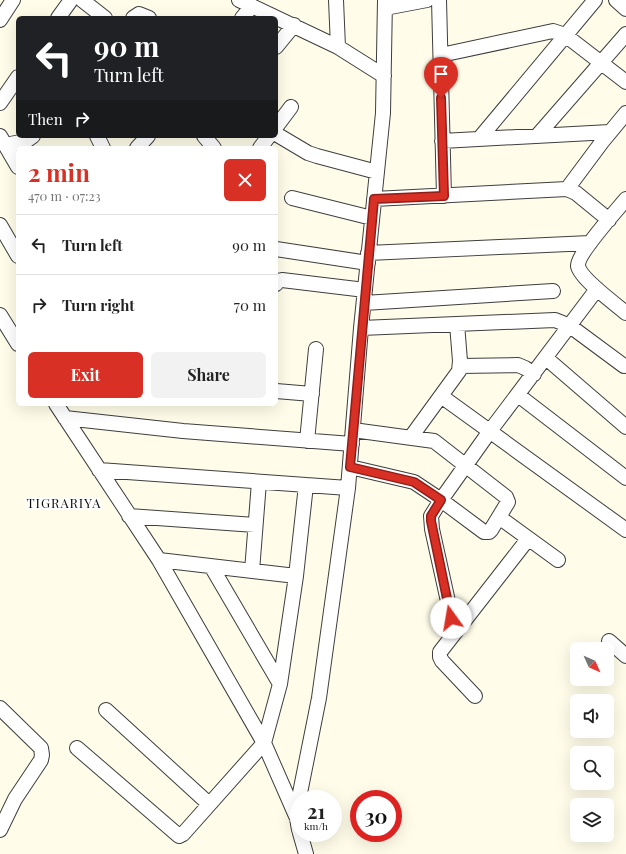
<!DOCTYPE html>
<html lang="en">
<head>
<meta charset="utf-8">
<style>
  :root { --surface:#fff; --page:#f2f2f2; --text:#222; --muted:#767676; --line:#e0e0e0; --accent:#d93025 }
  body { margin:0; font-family:"Playfair Display",serif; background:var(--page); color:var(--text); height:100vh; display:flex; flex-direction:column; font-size:15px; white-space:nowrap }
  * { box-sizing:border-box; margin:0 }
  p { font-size:13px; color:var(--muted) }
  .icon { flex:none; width:22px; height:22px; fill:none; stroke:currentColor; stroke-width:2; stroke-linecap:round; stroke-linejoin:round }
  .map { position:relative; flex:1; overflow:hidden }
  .panel { position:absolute; left:16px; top:146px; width:262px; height:260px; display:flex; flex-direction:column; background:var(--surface); border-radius:6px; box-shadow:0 4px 16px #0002 }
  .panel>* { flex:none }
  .top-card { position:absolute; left:16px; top:16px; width:262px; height:122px; border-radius:6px; box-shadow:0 4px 16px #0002; background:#202124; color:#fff; overflow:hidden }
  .needle { width:26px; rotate:135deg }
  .fabs { position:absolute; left:570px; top:642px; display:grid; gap:8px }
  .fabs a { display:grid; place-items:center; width:44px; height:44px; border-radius:6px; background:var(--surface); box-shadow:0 4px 16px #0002; font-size:20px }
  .speed { position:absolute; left:290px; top:790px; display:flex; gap:8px; font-size:20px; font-weight:700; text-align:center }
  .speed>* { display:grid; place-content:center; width:52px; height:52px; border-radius:50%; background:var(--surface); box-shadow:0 4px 16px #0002; line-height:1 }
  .speed small { font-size:10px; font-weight:400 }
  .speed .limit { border:6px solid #d22; background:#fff; color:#111 }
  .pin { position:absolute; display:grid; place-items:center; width:34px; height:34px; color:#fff; margin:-41px -17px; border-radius:50% 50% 50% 0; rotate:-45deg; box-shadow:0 0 4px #0007 }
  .pin .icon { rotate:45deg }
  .me { position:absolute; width:44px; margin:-22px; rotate:347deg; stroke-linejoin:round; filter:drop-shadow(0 0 3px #0008) }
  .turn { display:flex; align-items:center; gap:14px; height:84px; padding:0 12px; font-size:18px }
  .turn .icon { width:52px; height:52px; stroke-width:2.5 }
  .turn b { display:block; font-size:28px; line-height:34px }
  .then { display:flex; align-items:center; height:38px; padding:0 12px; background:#0003; gap:8px; font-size:15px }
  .round { display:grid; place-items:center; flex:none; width:42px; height:42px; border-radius:6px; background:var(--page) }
  .headline { display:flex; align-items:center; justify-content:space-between; height:68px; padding:0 12px }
  h1 { font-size:24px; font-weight:700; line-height:30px; color:var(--accent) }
  .primary-button { display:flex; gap:8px; margin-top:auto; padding:8px 12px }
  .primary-button a { flex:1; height:46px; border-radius:6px; background:var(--accent); color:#fff; font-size:16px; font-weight:700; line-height:46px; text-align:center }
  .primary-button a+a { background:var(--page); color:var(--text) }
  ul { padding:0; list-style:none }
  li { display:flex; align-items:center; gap:12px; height:60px; padding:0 12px; border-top:1px solid var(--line) }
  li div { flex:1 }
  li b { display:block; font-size:15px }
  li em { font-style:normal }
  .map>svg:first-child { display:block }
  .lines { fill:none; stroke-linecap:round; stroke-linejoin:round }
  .minor-casing { stroke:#3e3e3e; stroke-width:16 }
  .minor { stroke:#fff; stroke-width:14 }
  .route-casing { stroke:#8d1f18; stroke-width:10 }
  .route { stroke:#d93025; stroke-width:7 }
  .labels { text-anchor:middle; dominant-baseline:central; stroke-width:4; stroke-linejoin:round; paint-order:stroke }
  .quarter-label { font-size:13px; letter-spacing:1px; fill:#0b0b0b; stroke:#fff }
</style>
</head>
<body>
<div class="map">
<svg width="626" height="854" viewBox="0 0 626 854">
  <rect width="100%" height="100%" fill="#fffde9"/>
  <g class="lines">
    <g class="minor-casing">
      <path id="minor" d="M82,0L105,18
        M239,0L338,47L384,76
        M336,0L338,47
        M439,0L444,196
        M616,0L626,9
        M385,8L427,0
        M58,18L71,0
        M133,18L139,14L149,18
        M242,18L252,6
        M0,20L13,0
        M276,47L294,25
        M441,55L553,31L565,35L626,82
        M0,103L18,77
        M276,127L291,107
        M276,134L308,153L317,156L377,172
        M0,136L18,167
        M97,136L103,148
        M204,136L214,148
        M537,136L626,34
        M479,139L595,0
        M442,141L610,132
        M5,145L26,141L33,136
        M137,148L148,136
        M260,148L269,136
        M567,189L602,142L626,113
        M292,198L372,218
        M374,199L567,189L576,193L609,220
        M626,199C617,210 577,254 578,266C580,278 615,304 626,313
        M0,225L18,256
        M276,249L368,263
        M368,253L590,243
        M276,284L277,281L282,280L365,290
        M364,303L553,291
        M0,315L18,344
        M361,328L555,320L570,326L624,366
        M546,358L626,427
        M460,366L518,365L525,368L534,374
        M276,391L312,394
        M518,395L626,478
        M441,396L626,530
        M56,404L159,560L264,743L296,816
        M65,418L183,431L352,444
        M411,437L459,371L460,361L457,324
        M307,441L316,349
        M350,467L414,482L441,500L484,532H489L491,530L508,502L506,497L434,441L353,430
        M99,470L348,488
        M129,516L255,525
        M499,517L558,560
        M159,560L296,576
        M211,566L280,684
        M252,571L259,482
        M455,633L432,529L431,516L441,500L490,431L597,289
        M609,641L626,656
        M475,696L442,661L440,657V652L528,539
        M0,708L41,748L42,755L41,760L15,799L0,830
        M106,710L209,804
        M77,748L179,836L183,834L264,743L280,684L296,576L306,485
        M299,830L297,818L298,803L319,698L348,488L361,328L383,113L385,0
        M300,833L306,854"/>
    </g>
    <use href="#minor" class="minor"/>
  </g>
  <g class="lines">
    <g class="route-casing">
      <path id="route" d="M441,98L444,196L374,199L350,467L414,482L441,500L431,516V521L451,618"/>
    </g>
    <use href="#route" class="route"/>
  </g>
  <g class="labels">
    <g class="quarter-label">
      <text x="64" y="502">TIGRARIYA</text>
    </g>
  </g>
</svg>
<div class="fabs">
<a><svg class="needle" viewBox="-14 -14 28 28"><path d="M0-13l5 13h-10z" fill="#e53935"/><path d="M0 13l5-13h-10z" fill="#767676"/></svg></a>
<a><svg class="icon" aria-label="sound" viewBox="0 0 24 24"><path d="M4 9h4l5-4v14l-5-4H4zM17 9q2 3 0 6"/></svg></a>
<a><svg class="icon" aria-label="search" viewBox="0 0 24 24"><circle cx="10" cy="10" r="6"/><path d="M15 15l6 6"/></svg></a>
<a><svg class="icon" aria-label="layers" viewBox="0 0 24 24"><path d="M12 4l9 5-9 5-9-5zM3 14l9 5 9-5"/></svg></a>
</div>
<div class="speed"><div>21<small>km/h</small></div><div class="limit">30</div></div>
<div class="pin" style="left:441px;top:98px;background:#d93025"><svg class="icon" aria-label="arrive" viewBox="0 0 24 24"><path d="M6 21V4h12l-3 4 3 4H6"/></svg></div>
<svg class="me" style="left:451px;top:618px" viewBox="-20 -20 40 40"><circle r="19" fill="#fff"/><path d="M0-13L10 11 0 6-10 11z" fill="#d93025"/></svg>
<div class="top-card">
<div class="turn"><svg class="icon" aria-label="left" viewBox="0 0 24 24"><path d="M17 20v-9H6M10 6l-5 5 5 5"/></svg><div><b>90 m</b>Turn left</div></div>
<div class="then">Then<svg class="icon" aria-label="right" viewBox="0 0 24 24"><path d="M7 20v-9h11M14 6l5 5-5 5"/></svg></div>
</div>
<section class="panel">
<div class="headline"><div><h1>2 min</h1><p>470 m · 07:23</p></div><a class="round" style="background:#d93025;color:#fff"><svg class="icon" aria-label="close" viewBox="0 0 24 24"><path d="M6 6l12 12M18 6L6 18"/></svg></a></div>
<ul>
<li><svg class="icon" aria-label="left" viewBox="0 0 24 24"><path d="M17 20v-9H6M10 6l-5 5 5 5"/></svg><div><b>Turn left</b></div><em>90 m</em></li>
<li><svg class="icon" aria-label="right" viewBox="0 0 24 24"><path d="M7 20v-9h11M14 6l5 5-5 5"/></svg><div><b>Turn right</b></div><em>70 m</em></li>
</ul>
<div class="primary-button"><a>Exit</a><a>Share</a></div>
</section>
</div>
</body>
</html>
